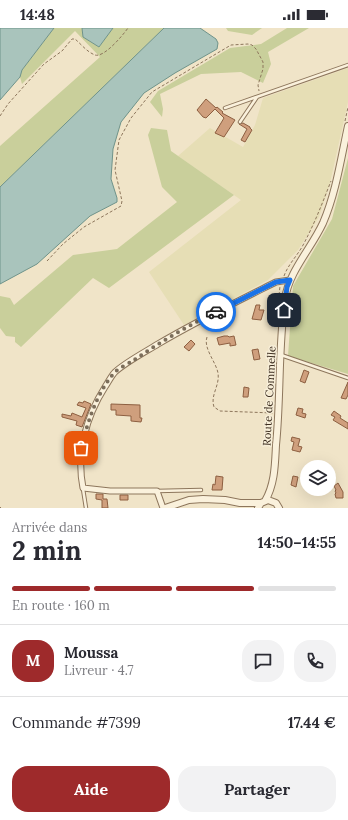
<!DOCTYPE html>
<html lang="fr">
<head>
<meta charset="utf-8">
<style>
  :root { --surface:#fff; --page:#f2f2f3; --text:#2b2b33; --muted:#7c7c81; --line:#e1e1e2; --accent:#9e2a2b }
  body { margin:0; font-family:Lora,serif; background:var(--page); color:var(--text); height:100vh; display:flex; flex-direction:column; font-size:15px; white-space:nowrap }
  * { box-sizing:border-box; margin:0 }
  p { font-size:13px; color:var(--muted) }
  .icon { flex:none; width:22px; height:22px; fill:none; stroke:currentColor; stroke-width:2; stroke-linecap:round; stroke-linejoin:round }
  .map { position:relative; height:480px; overflow:hidden }
  .panel { display:flex; flex-direction:column; background:var(--surface); flex:1 }
  .panel>* { flex:none }
  .tools { position:absolute; left:300px; top:432px; display:grid; gap:8px }
  .tools a { display:grid; place-items:center; width:36px; height:36px; border-radius:50%; background:var(--surface); box-shadow:0 4px 16px #0002; font-size:20px }
  .pin { position:absolute; display:grid; place-items:center; width:34px; height:34px; color:#fff; margin:-17px; border-radius:8px; box-shadow:0 2px 6px #0006 }
  .courier { position:absolute; display:grid; place-items:center; width:40px; height:40px; margin:-20px; border:3px solid #1a73e8; border-radius:50%; background:#fff; color:#222; box-shadow:0 1px 5px #0007 }
  .headline em { font-style:normal; font-weight:700 }
  .headline div { display:flex; flex-direction:column-reverse }
  .headline { display:flex; align-items:center; justify-content:space-between; height:68px; padding:0 12px }
  h1 { font-size:26px; font-weight:700; line-height:30px }
  .bar { display:grid; grid-template-columns:repeat(4,1fr); gap:6px 4px; align-content:center; height:48px; padding:0 12px }
  .bar i { height:5px; border-radius:3px; background:var(--line) }
  .bar .current { background:var(--accent) }
  .bar p { grid-column:span 4 }
  .line { display:flex; align-items:center; gap:10px; padding:0 12px; border-top:1px solid var(--line) }
  .line div { flex:1 }
  .round { display:grid; place-items:center; flex:none; width:42px; height:42px; border-radius:16px; background:var(--page) }
  .action { display:flex; gap:8px; margin-top:auto; padding:8px 12px }
  .action a { flex:1; height:46px; border-radius:16px; background:var(--accent); color:#fff; font-size:16px; font-weight:700; line-height:46px; text-align:center }
  .action a+a { background:var(--page); color:var(--text) }
  .status { display:flex; justify-content:space-between; align-items:center; height:28px; padding:0 20px; background:var(--surface); direction:ltr }
  .status svg { height:11px; fill:currentColor }
  .map>svg:first-child { display:block }
  .farmland { fill:#e6deb5 }
  .green { fill:#c9cf9b }
  .water { fill:#a9c4bc; stroke:#6f938a }
  .building { fill:#cf9f7d; stroke:#8d5f41 }
  .lines { fill:none; stroke-linecap:round; stroke-linejoin:round }
  .service-casing { stroke:#8d765c; stroke-width:4.5 }
  .minor-casing { stroke:#8d765c; stroke-width:7 }
  .tertiary-casing { stroke:#8d765c; stroke-width:8 }
  .path { stroke:#8d765c; stroke-width:1; stroke-dasharray:3 2; stroke-linecap:butt }
  .service { stroke:#faf1dc; stroke-width:2.5 }
  .minor { stroke:#faf1dc; stroke-width:5 }
  .tertiary { stroke:#faf1dc; stroke-width:6 }
  .done { stroke:#7c6e5b; stroke-width:4; stroke-dasharray:0 7.2 }
  .route { stroke:#1a73e8; stroke-width:5 }
  .labels { text-anchor:middle; stroke-width:3; stroke-linejoin:round; paint-order:stroke }
  .street-label { font-size:11px; fill:#3d2e20; stroke:#f7eed8 }
</style>
</head>
<body>
<div class="status"><b>14:48</b><svg viewBox="0 0 49 12"><path d="M0 12V9h3v3zM5 12V6h3v6zM10 12V3h3v9zM15 12V0h3v12zM26 1h20v11H26zM47 4h2v5h-2z"/></svg></div>
<div class="map">
<svg width="348" height="480" viewBox="0 0 348 480">
  <rect width="100%" height="100%" fill="#f0e4c8"/>
  <path class="farmland" d="M348 40V74L330 155 319 189 298 222 268 252 184 297 149 244 241 172 178 128 210 100 243 119 255 97 263 70Z"/>
  <path class="green" d="M54 0H82L83 9 99 19 113 0H164L0 159V118L100 29 75 3 22 56 20 49 22 42Z
    M226 0H262L252 7 228 3Z
    M287 0H309L268 24 271 36 263 55 241 44 201 46 160 66 163 81 162 89 150 74 158 63 230 20 261 16Z
    M151 100 167 102 171 123 234 167 109 260 93 250 21 319 15 314V309L6 308 0 300V268L10 270 14 277 73 227 117 221 177 174 162 159 148 107Z
    M348 130V346L288 328 293 258 332 191Z"/>
  <path class="water" d="M0 0H54L22 42 20 49 0 72Z
    M82 0H113L99 19 83 9Z
    M164 0H200L216 11 218 15 217 21 175 45 144 65 121 94 113 121 111 151 117 170V174L90 188 37 236 0 256V159Z"/>
  <path class="building" d="M206 71 216 80 217 79 223 84 222 85 235 92 224 109 215 105 224 90 215 81 206 90 203 89 197 82Z
    M243 95 250 99V100L252 102 245 114 241 112 247 101 239 96Z
    M256 277H260L259 282H264L261 292 252 291Z
    M224 308H228L229 309 234 308 236 317 230 318V315L219 317 217 310Z
    M191 312 195 316 189 323 184 319Z
    M258 321 260 331 254 332 252 322Z
    M304 342 309 344 305 355 300 353Z
    M348 354V367L346 371 341 370Z
    M244 359 249 360 248 369H243Z
    M84 373 91 376 82 399 76 397 77 393 62 389V386L71 388 72 385 82 389 86 380 77 377 79 374 83 375Z
    M111 376 140 377V390H142L141 394 131 393V388L116 387V382H111Z
    M298 380 303 381 302 385 306 386 305 390 296 387Z
    M334 383 341 388 340 390 348 395V401L333 392 335 389 331 387Z
    M292 409 300 411 298 418 302 419 300 424 292 422 294 414 291 413Z
    M216 448 223 449 222 462H212L213 456 215 457Z
    M293 448 298 449 296 459 291 457Z
    M338 455 343 464V470H336L335 466 336 465 335 463 336 462 334 458Z
    M96 466H103V471H107L108 480H102V472L96 471Z
    M120 467H128V472H120Z"/>
  <g class="lines">
    <g class="service-casing">
      <path id="service" d="M225 80 348 37
        M240 94 257 69
        M281 327 348 350
        M83 461 86 480
        M157 463 201 462"/>
    </g>
    <g class="minor-casing">
      <path id="minor" d="M163 480 157 463H110L83 460C76 425 86 389 105 359 108 355 111 348 115 344 126 334 145 324 158 316 197 293 236 274 276 254L290 252"/>
    </g>
    <g class="tertiary-casing">
      <path id="tertiary" d="M265 473C275 456 275 436 276 417 281 368 278 319 285 271 289 243 311 221 323 195 336 165 341 130 348 98
        M165 480 189 472 203 471 225 472 240 475H261
        M258 480 261 475 268 472 276 475 279 480"/>
    </g>
    <path class="path" d="M0 88 8 76 44 36 62 23 72 11H75C81 16 87 24 95 27 104 30 123 7 128 0
      M345 93 348 79
      M47 233 63 216 84 199 121 178 122 173 115 142 119 112 131 90 152 64 231 17 248 16 252 17 256 21 263 34V41L258 57 259 63
      M284 248C288 237 296 229 302 219 314 197 322 176 331 153
      M277 287 280 258
      M207 309C203 320 216 334 218 345 220 358 210 367 214 379L220 383 273 385
      M0 479 1 480"/>
    <use href="#service" class="service"/>
    <use href="#minor" class="minor"/>
    <use href="#tertiary" class="tertiary"/>
  </g>
  <g class="lines">
    <path class="done" d="M81 420C88 394 96 366 114 345 119 340 128 336 134 332 160 314 188 298 216 284"/>
    <path class="route" d="M216 284 276 254 290 252 287 259 284 282"/>
  </g>
  <g class="labels">
    <g class="street-label">
      <text transform="translate(269 368) rotate(-87)" y="4">Route de Commelle</text>
    </g>
  </g>
</svg>
<div class="tools">
<a><svg class="icon" aria-label="layers" viewBox="0 0 24 24"><path d="M12 4l9 5-9 5-9-5zM3 14l9 5 9-5"/></svg></a>
</div>
<div class="pin" style="left:81px;top:420px;background:#ea580c"><svg class="icon" aria-label="bag" viewBox="0 0 24 24"><path d="M5 8h14l-1 12H6zM9 8a3 3 0 0 1 6 0"/></svg></div>
<div class="pin" style="left:284px;top:282px;background:#1f2937"><svg class="icon" aria-label="home" viewBox="0 0 24 24"><path d="M3 11l9-7 9 7M6 9v11h12V9"/></svg></div>
<div class="courier" style="left:216px;top:284px"><svg class="icon" aria-label="car" viewBox="0 0 24 24"><path d="M5 17H2v-5l4-1 3-4h7l3 4 3 1v5h-3M9 17h6M6 11h13"/><circle cx="7" cy="17" r="2"/><circle cx="17" cy="17" r="2"/></svg></div>
</div>
<section class="panel">
<div class="headline"><div><h1>2 min</h1><p>Arrivée dans</p></div><em>14:50–14:55</em></div>
<div class="bar"><i class="current"></i><i class="current"></i><i class="current"></i><i></i><p>En route · 160 m</p></div>
<div class="line" style="height:72px"><b class="round" style="background:var(--accent);color:#fff">M</b><div><b>Moussa</b><p>Livreur · 4.7</p></div><a class="round"><svg class="icon" aria-label="chat" viewBox="0 0 24 24"><path d="M4 5h16v11H9l-5 4z"/></svg></a><a class="round"><svg class="icon" aria-label="phone" viewBox="0 0 24 24"><path d="M5 4h4l2 5-3 2q2 4 5 5l2-3 5 2v4C11 20 4 13 5 4z"/></svg></a></div>
<div class="line" style="height:52px"><div>Commande #7399</div><b>17.44 €</b></div>
<div class="action"><a>Aide</a><a>Partager</a></div>
</section>
</body>
</html>
